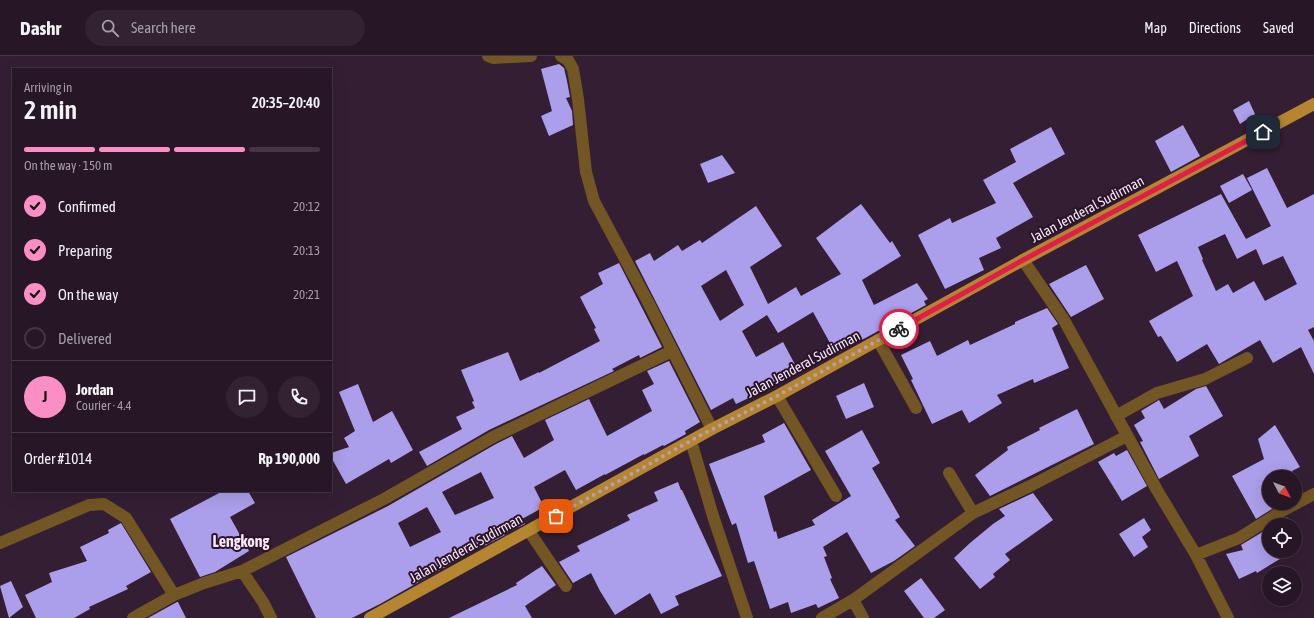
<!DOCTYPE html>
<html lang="en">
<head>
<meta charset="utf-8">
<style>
  :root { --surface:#271626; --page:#332332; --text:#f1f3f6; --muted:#a49fa7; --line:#433543; --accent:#fb8fc5 }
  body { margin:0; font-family:"Asap Condensed",sans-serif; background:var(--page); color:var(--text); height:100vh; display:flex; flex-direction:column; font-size:15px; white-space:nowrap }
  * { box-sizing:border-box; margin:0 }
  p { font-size:13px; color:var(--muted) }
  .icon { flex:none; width:22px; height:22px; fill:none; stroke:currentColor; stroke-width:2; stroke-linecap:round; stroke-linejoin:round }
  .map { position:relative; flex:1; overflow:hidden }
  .side { position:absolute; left:12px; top:12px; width:320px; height:424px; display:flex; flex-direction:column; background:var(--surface); border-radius:0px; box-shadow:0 4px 16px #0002,0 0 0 1px var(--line) }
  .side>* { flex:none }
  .needle { width:26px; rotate:131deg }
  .controls { position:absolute; left:1262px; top:414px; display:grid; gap:8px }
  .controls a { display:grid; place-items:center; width:40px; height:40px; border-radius:50%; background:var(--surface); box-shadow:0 4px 16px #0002,0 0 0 1px var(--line); font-size:20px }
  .pin { position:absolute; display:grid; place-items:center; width:34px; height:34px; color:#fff; margin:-17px; border-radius:8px; box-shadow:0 2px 6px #0006 }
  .courier { position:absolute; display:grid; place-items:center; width:40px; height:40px; margin:-20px; border:3px solid #e11d48; border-radius:50%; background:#fff; color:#222; box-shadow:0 1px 5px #0007 }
  .overview em { font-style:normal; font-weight:600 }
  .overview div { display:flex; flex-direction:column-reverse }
  .overview { display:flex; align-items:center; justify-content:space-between; height:68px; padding:0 12px }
  h1 { font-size:26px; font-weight:600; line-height:30px }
  .bar { display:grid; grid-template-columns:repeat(4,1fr); gap:6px 4px; align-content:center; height:48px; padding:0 12px }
  .bar i { height:5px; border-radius:3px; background:var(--line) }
  .bar .active { background:var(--accent) }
  .bar p { grid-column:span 4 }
  .line { display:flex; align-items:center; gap:10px; padding:0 12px; border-top:1px solid var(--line) }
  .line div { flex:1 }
  .round { display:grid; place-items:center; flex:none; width:42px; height:42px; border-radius:21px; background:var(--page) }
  ol { padding:0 12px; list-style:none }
  li { display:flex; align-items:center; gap:12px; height:44px }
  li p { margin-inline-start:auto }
  li .icon { padding:4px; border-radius:50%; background:var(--accent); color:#111; stroke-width:4 }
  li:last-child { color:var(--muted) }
  li i { width:22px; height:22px; border:2px solid var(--line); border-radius:50% }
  header { display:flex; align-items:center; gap:24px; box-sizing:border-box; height:56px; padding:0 20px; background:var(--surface); border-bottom:1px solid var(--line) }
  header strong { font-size:19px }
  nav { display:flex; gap:22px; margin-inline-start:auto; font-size:14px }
  .search { width:280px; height:36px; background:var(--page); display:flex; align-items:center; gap:10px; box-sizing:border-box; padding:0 14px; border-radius:22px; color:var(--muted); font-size:15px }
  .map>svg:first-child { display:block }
  .building { fill:#ab9eea; fill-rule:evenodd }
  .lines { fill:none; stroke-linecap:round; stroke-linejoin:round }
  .minor { stroke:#725624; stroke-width:12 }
  .major { stroke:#b58530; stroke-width:12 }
  .done { stroke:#b3a1b1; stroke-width:4; stroke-dasharray:0 7.2 }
  .route { stroke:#e11d48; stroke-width:5 }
  .labels { text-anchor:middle; stroke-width:4; stroke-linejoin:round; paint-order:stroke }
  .street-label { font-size:14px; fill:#f7e7f5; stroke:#291429 }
  .quarter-label { font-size:16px; font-weight:bold; fill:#f7e7f5; stroke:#291429 }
</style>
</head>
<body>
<header>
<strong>Dashr</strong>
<div class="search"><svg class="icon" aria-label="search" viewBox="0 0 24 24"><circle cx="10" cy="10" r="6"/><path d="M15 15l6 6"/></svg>Search here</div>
<nav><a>Map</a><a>Directions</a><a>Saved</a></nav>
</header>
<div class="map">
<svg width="1314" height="562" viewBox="0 0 1314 562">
  <rect width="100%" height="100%" fill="#341e33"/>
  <path class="building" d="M559 8 564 12 567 25 570 41 566 42 572 55 573 69 549 80 541 60 552 55 541 13Z
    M1249 45 1255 58 1240 68 1233 54Z
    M1183 69 1200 100 1171 116 1155 85Z
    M1051 71 1065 98 1013 127 1033 161 996 182 1001 192 979 202 984 214 945 233 918 179 950 162 952 167 996 147 983 124 1016 106 1010 93Z
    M722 99 735 117 708 127 700 108Z
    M1267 112 1287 152 1314 138V271L1308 274 1314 285V318L1301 291 1273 307 1260 284 1219 308 1207 288 1177 306 1161 280 1158 281 1149 265 1193 240 1177 205 1156 216 1138 179 1221 138 1246 183 1271 170 1247 122ZM1225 178 1237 203 1256 193 1263 209 1283 200 1297 228 1265 245 1254 225 1233 237 1228 228 1216 235 1202 204 1203 203 1198 191Z
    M1243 118 1252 134 1229 147 1220 130Z
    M861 148 890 187 892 185 901 200 862 224 874 249 917 227 928 243 924 245 926 249 836 298 813 256 778 277 767 259 742 275 756 301 783 286 799 316 774 330 736 348 733 342 711 354 635 205 650 197 654 205 678 189 682 195 700 184 702 187 756 150 782 190 750 211 768 248 796 231 801 240 841 218 816 182ZM726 214 744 249 720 265 701 230Z
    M619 207 662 291 640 302 639 299 612 313 614 315 489 374 427 410 419 396 462 373 456 361 475 352 472 346 474 345 461 314 508 296 520 325 539 316V317L600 285 594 273 596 272 580 241 603 228 598 217Z
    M1086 209 1104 243 1071 261 1049 228Z
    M1047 252 1058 268 1052 272 1069 312 1034 327 1033 323 997 339 1002 347 969 367 962 354 932 368 911 324 913 323 901 299 930 285 937 300 968 284 970 289 1015 268V266Z
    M669 305 700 366 685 375 686 378 664 390 663 389 644 399V398L605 419V418L576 434 565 414 534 431 544 451 522 463 525 468 504 478 505 479 484 490V489L380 548 352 562H316L286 501 388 450 496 388 512 380 524 402 554 384 545 364 589 343 607 380 652 355 642 334 654 328 647 315ZM481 416 494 442 455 459 442 436ZM427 451 441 476 410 491 398 467Z
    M864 327 874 351 846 363 836 340Z
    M358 328 373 366 392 355 413 394 391 407 389 403 346 428 331 401V397L349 391 344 382 355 375 339 336Z
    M1206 330 1223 360 1189 380 1199 400 1159 423 1140 386 1143 385 1134 369 1145 362 1141 355 1159 344 1164 353 1196 333Z
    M1077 353 1094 388 990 440 975 419 1008 394 1007 391 1040 374 1039 372Z
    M784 367 811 414 764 440 774 476 776 475 778 483 815 469 812 464 851 440 825 395 862 374 880 407 872 412 900 461 895 464 915 490 894 505 871 517 847 476 823 491 827 500 824 501 832 522 830 523 839 542 818 552 816 548 791 557 788 546 770 553 754 505 748 507 736 467 732 469 709 408 765 386 762 379Z
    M1275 369 1300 411 1292 415 1301 431 1295 434V421H1269V447L1280 448 1256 463 1232 420 1264 403 1258 383Z
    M1127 394 1147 430 1122 445 1098 406 1114 397 1116 400Z
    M678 426 681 434H682L722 520 675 540 679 549 661 558 650 537 615 559 600 535 591 517 573 527 559 506 580 495 577 490 630 464 627 459 658 445 654 436Z
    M223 435H248L255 447 230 461 249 495 215 516 200 521 170 463Z
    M1033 437 1053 464 1005 498 1010 504 993 518 995 521 980 533 954 502 970 487 993 468 1005 460 999 453Z
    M1287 461 1291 469H1274L1286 462Z
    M1144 462 1151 474 1142 481 1148 491 1134 501 1119 478Z
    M121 467 151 516 126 530 128 533 89 551 90 553 74 562H36L25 539 52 526 49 517 87 505 80 491 109 477 108 474Z
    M1269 472V495H1291L1288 498 1257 517 1256 515 1239 523 1226 498 1243 494 1241 489Z
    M542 510 556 529 525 550 532 562H449L517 529 516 527Z
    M921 522 945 554 934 562H924L904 535Z
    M11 525 23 551 9 562 0 530Z
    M178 546 186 562H148L177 546Z"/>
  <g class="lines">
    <path class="minor" d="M488 0 493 2 531 0
      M561 0 568 4 573 13 578 43 586 116 594 145 648 246 712 373
      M1023 204 1064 264 1157 434 1196 499 1228 562
      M878 284 916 352
      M777 340 836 440
      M1116 360 1157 337 1205 323 1247 302
      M691 385 713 460 747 562
      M949 417 973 457
      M529 475 566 530
      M0 487 89 449 104 448 126 462 174 539
      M1196 499 1239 482 1282 455 1314 438
      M242 515 263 546 271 562
      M853 544 863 562
      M133 562 174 539 204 527 242 515 384 443 493 381 672 295
      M822 562 853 544 973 457 1030 430 1127 380"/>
    <path class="major" d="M370 562 712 373 777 340 1023 204 1314 48"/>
  </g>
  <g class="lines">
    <path class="done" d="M556 460 703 378 777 340 899 273"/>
    <path class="route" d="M899 273 1023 204 1263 76"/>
  </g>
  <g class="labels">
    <g class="street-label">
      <text transform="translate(1087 153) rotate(-28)" y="5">Jalan Jenderal Sudirman</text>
      <text transform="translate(803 308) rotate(-28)" y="5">Jalan Jenderal Sudirman</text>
      <text transform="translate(466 492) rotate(-29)" y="5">Jalan Jenderal Sudirman</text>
    </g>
    <g class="quarter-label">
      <text x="241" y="491">Lengkong</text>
    </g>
  </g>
</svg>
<div class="controls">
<a><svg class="needle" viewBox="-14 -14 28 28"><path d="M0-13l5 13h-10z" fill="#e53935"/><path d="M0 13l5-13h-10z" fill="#a49fa7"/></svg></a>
<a><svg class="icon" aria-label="locate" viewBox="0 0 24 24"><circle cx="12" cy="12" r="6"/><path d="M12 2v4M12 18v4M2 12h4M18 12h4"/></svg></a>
<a><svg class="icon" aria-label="layers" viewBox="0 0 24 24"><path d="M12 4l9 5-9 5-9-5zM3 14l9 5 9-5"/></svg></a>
</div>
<div class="pin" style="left:556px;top:460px;background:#ea580c"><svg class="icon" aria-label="bag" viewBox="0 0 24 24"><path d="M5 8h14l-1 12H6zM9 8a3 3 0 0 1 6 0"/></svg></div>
<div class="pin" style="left:1263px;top:76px;background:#1f2937"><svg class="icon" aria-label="home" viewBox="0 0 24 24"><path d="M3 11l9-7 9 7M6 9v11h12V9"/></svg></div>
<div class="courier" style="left:899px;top:273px"><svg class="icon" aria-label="bike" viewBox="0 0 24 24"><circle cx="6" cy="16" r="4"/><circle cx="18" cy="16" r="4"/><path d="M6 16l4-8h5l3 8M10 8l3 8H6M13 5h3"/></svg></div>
<section class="side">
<div class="overview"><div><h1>2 min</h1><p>Arriving in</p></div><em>20:35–20:40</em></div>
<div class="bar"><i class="active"></i><i class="active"></i><i class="active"></i><i></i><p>On the way · 150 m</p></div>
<ol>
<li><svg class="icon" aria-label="check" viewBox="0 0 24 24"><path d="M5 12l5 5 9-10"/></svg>Confirmed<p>20:12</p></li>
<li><svg class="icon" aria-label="check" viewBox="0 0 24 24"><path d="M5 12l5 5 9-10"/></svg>Preparing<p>20:13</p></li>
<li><svg class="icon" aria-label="check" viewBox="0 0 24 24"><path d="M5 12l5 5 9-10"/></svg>On the way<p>20:21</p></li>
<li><i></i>Delivered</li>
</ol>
<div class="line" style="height:72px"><b class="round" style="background:var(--accent);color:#111">J</b><div><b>Jordan</b><p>Courier · 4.4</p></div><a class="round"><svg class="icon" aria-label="chat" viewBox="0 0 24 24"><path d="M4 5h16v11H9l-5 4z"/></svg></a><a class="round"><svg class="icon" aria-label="phone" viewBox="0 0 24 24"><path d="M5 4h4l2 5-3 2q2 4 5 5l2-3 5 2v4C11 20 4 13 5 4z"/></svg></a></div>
<div class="line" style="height:52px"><div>Order #1014</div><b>Rp 190,000</b></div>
</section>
</div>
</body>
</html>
